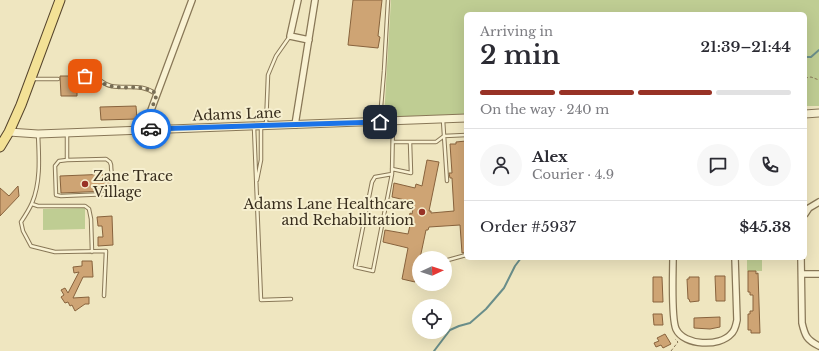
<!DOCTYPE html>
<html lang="en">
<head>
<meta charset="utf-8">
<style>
  :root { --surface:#fff; --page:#f7f7f7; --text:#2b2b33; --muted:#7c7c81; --line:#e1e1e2; --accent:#983226 }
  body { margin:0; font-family:"Libre Baskerville",serif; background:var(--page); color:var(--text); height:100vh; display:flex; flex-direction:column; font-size:15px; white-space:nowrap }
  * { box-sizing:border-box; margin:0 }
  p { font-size:13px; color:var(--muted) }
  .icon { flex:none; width:22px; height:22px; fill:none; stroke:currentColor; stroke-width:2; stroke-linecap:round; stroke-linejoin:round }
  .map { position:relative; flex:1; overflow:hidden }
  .details { position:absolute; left:464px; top:12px; width:343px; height:248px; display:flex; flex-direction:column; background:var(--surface); border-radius:6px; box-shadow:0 4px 16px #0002 }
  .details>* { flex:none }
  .needle { width:26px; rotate:87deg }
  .fabs { position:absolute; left:412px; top:251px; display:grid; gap:8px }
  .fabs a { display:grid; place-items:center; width:40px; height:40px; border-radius:50%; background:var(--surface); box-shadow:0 4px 16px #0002; font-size:20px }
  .pin { position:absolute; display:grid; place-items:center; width:34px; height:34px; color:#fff; margin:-17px; border-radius:8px; box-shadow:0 2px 6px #0006 }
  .courier { position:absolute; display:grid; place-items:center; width:40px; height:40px; margin:-20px; border:3px solid #1a73e8; border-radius:50%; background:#fff; color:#222; box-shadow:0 1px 5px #0007 }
  .headline em { font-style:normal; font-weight:600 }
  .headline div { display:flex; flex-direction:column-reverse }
  .headline { display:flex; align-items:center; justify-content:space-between; height:68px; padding:0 16px }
  h1 { font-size:26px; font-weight:600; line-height:30px }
  .bar { display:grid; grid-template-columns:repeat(4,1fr); gap:6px 4px; align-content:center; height:48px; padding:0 16px }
  .bar i { height:5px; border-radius:3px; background:var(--line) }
  .bar .current { background:var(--accent) }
  .bar p { grid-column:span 4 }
  .line { display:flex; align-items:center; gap:10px; padding:0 16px; border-top:1px solid var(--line) }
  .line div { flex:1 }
  .round { display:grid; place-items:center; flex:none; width:42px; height:42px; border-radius:21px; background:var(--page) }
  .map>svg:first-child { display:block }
  .green { fill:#bfcd93 }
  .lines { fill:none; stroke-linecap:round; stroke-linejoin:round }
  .stream { stroke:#6a8e8a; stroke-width:2 }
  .building { fill:#cea474; stroke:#88633d }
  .service-casing { stroke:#887757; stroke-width:4.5 }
  .minor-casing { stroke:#887757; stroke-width:8 }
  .tertiary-casing { stroke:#887757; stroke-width:9 }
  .primary-casing { stroke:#55442c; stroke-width:11 }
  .path { stroke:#887757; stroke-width:1; stroke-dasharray:3 2; stroke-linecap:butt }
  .service { stroke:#f9f2d3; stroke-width:2.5 }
  .minor { stroke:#f9f2d3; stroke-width:5.5 }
  .tertiary { stroke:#f9f2d3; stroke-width:7 }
  .primary { stroke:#f3e196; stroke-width:9 }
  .done { stroke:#776d55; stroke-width:4; stroke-dasharray:0 7.2 }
  .route { stroke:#1a73e8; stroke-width:5 }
  .poi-dot { fill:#983226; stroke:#f6efcf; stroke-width:1.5 }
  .labels { text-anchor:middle; stroke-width:4; stroke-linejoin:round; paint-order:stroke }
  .street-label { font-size:14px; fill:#372c1c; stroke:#f6efcf }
  .poi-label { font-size:14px; fill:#372c1c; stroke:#f6efcf; text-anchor:start }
</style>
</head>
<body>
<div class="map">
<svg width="819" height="351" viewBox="0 0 819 351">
  <rect width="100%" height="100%" fill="#efe6c0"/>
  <path class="green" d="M391 0H819V106H805V14H466V114L384 117Z
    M85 208V229L43 230V209Z
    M747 259H762V271H747Z"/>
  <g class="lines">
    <path class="stream" d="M805 57H811L819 50
      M434 351 450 330 459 326 470 323 486 309 504 288 515 266 521 258"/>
  </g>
  <path class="building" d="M353 0H382L378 36 380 37 378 48 348 45Z
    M60 76H77V96H61Z
    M136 106 137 119 101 120 100 107Z
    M466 141V252L462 253 460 225 429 227 428 230H426L415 282 402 279 408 248 383 242 385 230 408 234 411 221H409L410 213 412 214 414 202 392 197 394 183 415 188 416 184 422 186 427 160 439 162 429 211H431V213L454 211 452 178H450L449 173H452L450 144H456V142Z
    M109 174 110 184 107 191 61 193 60 176Z
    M18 186 19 196 0 216V188L9 196Z
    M112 216 113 245 98 246V237H103L102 226H98L97 217Z
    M82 261H92L93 277H83L73 298 89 297V304H85L75 311 72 305 70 306 68 302 65 303 61 297 64 295 61 290 65 288 68 293 79 272 74 273 73 267 82 266Z
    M748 271H756V274L758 273 760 333H751V330H748V314H750V311H753V295H750V292H748Z
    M715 276H725V301H716Z
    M653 277H662L663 302H653Z
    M689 277H699V301L690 302 689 299H688L687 279H689Z
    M653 314H662L663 325H654Z
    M720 317V327L710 329 694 328V318Z
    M665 334 671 344 663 348 661 345 656 347 654 343 659 341 657 338Z"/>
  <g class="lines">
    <g class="service-casing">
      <path id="service" d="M82 77C87 77 93 76 98 79 102 81 105 85 111 86 128 89 141 83 156 94
        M34 79H58
        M380 119 384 71 388 0
        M443 120 447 181
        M266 125 268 75 276 56 290 36
        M254 127 261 300 291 299
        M67 133V160L59 161 55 166 56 195 61 196 109 194C115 187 111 174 111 165L110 162 106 159 67 160
        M38 134C39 156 41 182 32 203 29 210 25 216 21 222L23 231 31 246 55 252 106 251 104 296
        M393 142H436L444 136 466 135
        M392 169 411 173 410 142
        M392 174 373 271 355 267 372 182 375 177 392 174 393 122
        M257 180 261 160V127
        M32 204 38 206H85L89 209 91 219 92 252
        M448 260 466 255"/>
    </g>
    <g class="minor-casing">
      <path id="minor" d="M298 0 290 36 309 40
        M295 125 315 0
        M144 129 192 0
        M805 214 809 208 819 202
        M673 258C673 272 671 318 676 329 684 346 720 347 731 334 735 331 736 325 737 320L735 258
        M801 258 802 323C805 336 807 340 819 346
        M802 274H819"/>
    </g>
    <g class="tertiary-casing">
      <path id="tertiary" d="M805 114 819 113
        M9 132 38 134 466 118"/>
    </g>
    <g class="primary-casing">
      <path id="primary" d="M0 147 9 132 21 105 60 0"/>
    </g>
    <path class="path" d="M805 78 811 77 819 80
      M671 351 678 342 675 339"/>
    <use href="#service" class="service"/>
    <use href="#minor" class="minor"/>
    <use href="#tertiary" class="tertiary"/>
    <use href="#primary" class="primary"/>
  </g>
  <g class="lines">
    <path class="done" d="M85 76C99 77 100 84 111 86 128 90 141 83 157 94L144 130 151 129"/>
    <path class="route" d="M151 129 380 122"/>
  </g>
  <g class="poi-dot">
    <circle cx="85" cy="184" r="4"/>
    <circle cx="422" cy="212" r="4"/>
  </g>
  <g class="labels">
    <g class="street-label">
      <text transform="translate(237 114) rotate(-2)" y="5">Adams Lane</text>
    </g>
    <g class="poi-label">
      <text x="93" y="181">Zane Trace<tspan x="93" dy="16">Village</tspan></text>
      <text x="414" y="209" text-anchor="end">Adams Lane Healthcare<tspan x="414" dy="16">and Rehabilitation</tspan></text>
    </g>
  </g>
</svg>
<div class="fabs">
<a><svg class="needle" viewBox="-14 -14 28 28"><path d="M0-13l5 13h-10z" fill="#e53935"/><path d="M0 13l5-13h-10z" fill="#7c7c81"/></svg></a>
<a><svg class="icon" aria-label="locate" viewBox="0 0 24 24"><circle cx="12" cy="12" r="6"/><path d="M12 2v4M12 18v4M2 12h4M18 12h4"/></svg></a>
</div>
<div class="pin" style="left:85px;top:76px;background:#ea580c"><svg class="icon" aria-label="bag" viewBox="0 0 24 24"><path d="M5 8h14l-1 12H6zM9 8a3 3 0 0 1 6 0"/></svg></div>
<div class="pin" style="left:380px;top:122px;background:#1f2937"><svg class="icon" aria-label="home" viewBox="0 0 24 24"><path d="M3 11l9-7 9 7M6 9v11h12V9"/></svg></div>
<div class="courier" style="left:151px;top:129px"><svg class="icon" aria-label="car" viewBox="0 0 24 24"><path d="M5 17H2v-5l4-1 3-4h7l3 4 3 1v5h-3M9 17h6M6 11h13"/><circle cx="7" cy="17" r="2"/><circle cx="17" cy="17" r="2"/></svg></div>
<section class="details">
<div class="headline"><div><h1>2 min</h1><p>Arriving in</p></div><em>21:39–21:44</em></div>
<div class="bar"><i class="current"></i><i class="current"></i><i class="current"></i><i></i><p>On the way · 240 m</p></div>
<div class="line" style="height:72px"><a class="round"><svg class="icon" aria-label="person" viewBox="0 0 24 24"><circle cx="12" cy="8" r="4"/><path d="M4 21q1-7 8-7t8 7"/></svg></a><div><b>Alex</b><p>Courier · 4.9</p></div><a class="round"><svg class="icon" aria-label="chat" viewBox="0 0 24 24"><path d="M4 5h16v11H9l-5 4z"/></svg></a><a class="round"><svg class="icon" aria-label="phone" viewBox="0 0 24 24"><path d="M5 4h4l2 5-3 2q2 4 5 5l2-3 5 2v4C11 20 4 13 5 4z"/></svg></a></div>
<div class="line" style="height:52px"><div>Order #5937</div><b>$45.38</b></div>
</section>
</div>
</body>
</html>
